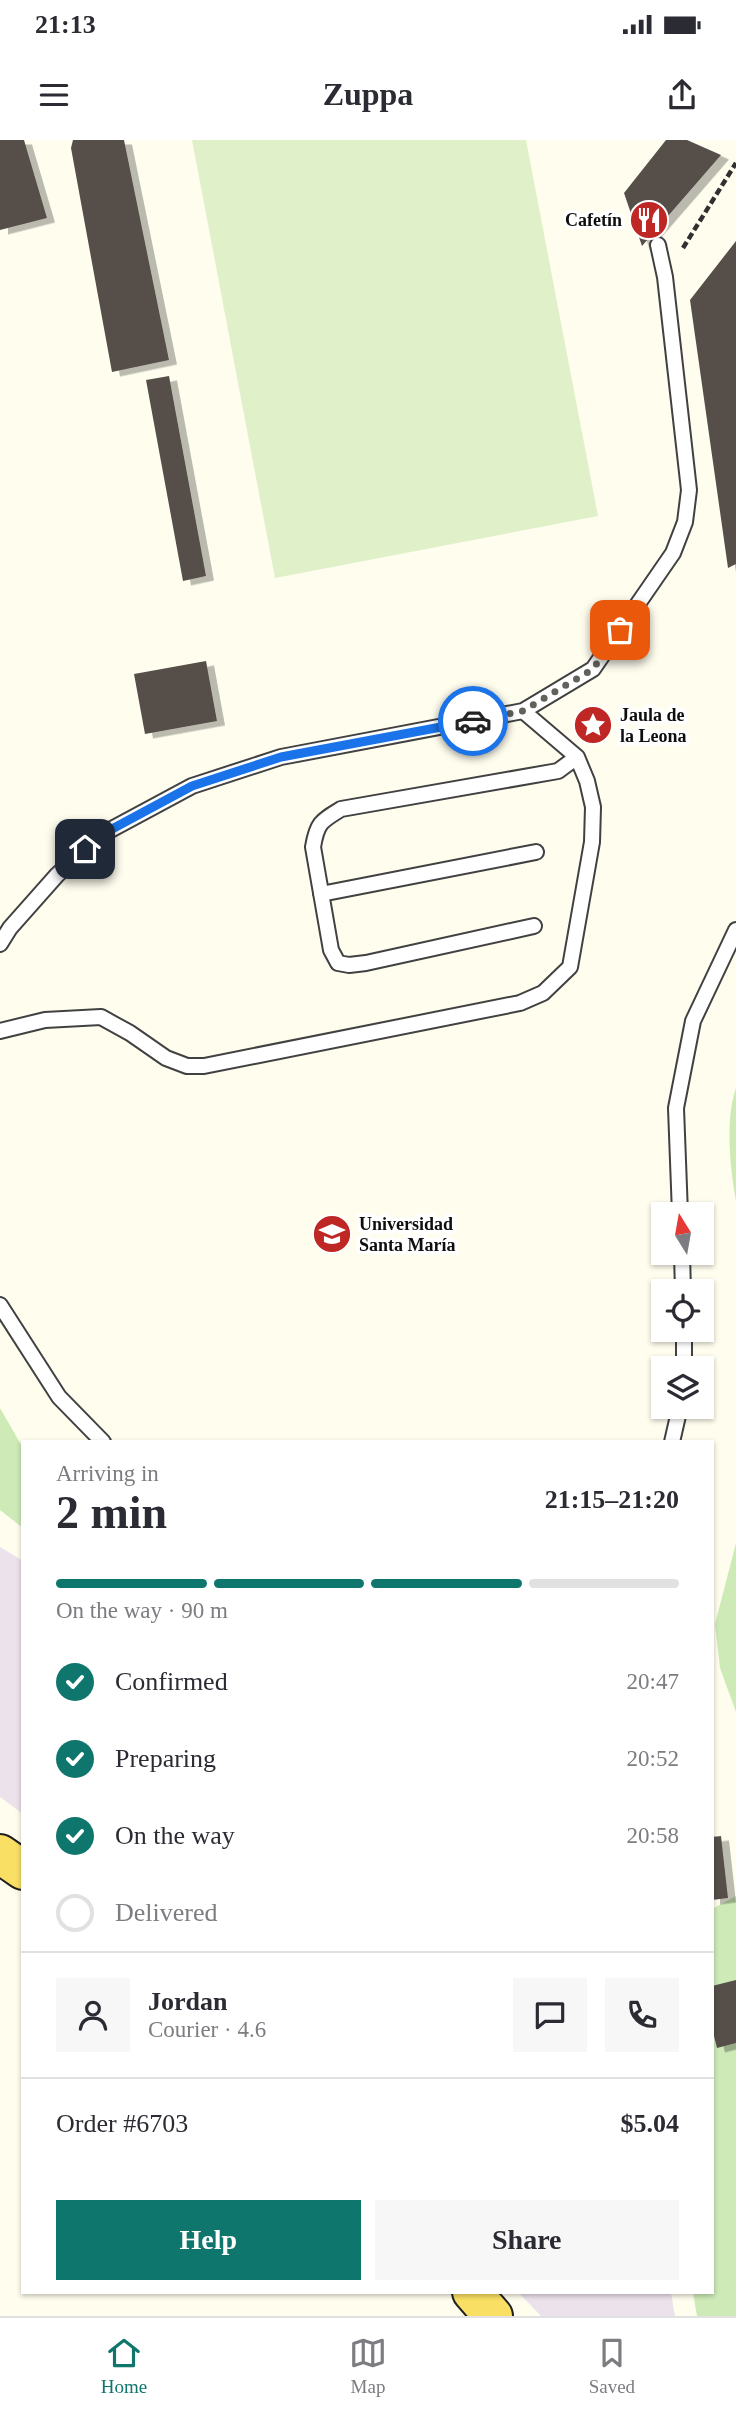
<!DOCTYPE html>
<html lang="en">
<head>
<meta charset="utf-8">
<style>
  :root { --surface:#fff; --page:#f7f7f7; --text:#2b2b33; --muted:#7c7c81; --line:#e1e1e2; --accent:#0f766e }
  body { margin:0; font-family:"Times New Roman",serif; background:var(--page); color:var(--text); height:100vh; display:flex; flex-direction:column; font-size:26px; white-space:nowrap }
  * { box-sizing:border-box; margin:0 }
  p { font-size:23px; color:var(--muted) }
  .icon { flex:none; width:38px; height:38px; fill:none; stroke:currentColor; stroke-width:2; stroke-linecap:round; stroke-linejoin:round }
  .map { position:relative; flex:1; overflow:hidden }
  .sheet { position:absolute; left:21px; top:1300px; width:693px; height:854px; display:flex; flex-direction:column; background:var(--surface); border-radius:0px; box-shadow:0 2px 5px #0004 }
  .sheet>* { flex:none }
  .needle { width:46px; rotate:349deg }
  .buttons { position:absolute; left:651px; top:1062px; display:grid; gap:14px }
  .buttons a { display:grid; place-items:center; width:63px; height:63px; border-radius:0px; background:var(--surface); box-shadow:0 2px 5px #0004; font-size:35px }
  .pin { position:absolute; display:grid; place-items:center; width:60px; height:60px; color:#fff; margin:-30px; border-radius:14px; box-shadow:0 4px 10px #0006 }
  .courier { position:absolute; display:grid; place-items:center; width:70px; height:70px; margin:-35px; border:5px solid #1a73e8; border-radius:50%; background:#fff; color:#222; box-shadow:0 2px 9px #0007 }
  .overview em { font-style:normal; font-weight:700 }
  .overview div { display:flex; flex-direction:column-reverse }
  .overview { display:flex; align-items:center; justify-content:space-between; height:119px; padding:0 35px }
  h1 { font-size:46px; font-weight:700; line-height:52px }
  .bar { display:grid; grid-template-columns:repeat(4,1fr); gap:10px 7px; align-content:center; height:84px; padding:0 35px }
  .bar i { height:9px; border-radius:5px; background:var(--line) }
  .bar .current { background:var(--accent) }
  .bar p { grid-column:span 4 }
  .line { display:flex; align-items:center; gap:18px; padding:0 35px; border-top:2px solid var(--line) }
  .line div { flex:1 }
  .round { display:grid; place-items:center; flex:none; width:74px; height:74px; border-radius:0px; background:var(--page) }
  ol { padding:0 35px; list-style:none }
  li { display:flex; align-items:center; gap:21px; height:77px }
  li p { margin-inline-start:auto }
  li .icon { padding:7px; border-radius:50%; background:var(--accent); color:#fff; stroke-width:4 }
  li:last-child { color:var(--muted) }
  li i { width:38px; height:38px; border:4px solid var(--line); border-radius:50% }
  .cta { display:flex; gap:14px; margin-top:auto; padding:14px 35px }
  .cta a { flex:1; height:80px; border-radius:0px; background:var(--accent); color:#fff; font-size:28px; font-weight:700; line-height:80px; text-align:center }
  .cta a+a { background:var(--page); color:var(--text) }
  .status { display:flex; justify-content:space-between; align-items:center; height:49px; padding:0 35px; background:var(--surface); direction:ltr }
  .status svg { height:19px; fill:currentColor }
  header { display:flex; justify-content:space-between; align-items:center; height:91px; padding:0 35px; background:var(--surface); font-size:32px; font-weight:700 }
  .dock { display:flex; justify-content:space-around; align-items:center; height:98px; border-top:2px solid var(--line); background:var(--surface); font-size:19px; color:var(--muted) }
  .dock a { display:grid; justify-items:center; gap:4px }
  .dock .current { color:var(--accent) }
  .map>svg:first-child { display:block }
  .industrial { fill:#ece2ec }
  .green { fill:#ceeab7 }
  .pitch { fill:#e0f1c9 }
  .building { fill:#564f4a; filter:url(#shadow) }
  .lines { fill:none; stroke-linecap:round; stroke-linejoin:round }
  .service-casing { stroke:#414141; stroke-width:18 }
  .primary-casing { stroke:#1f1f1f; stroke-width:42 }
  .path { stroke:#303030; stroke-width:4.5; stroke-dasharray:7 3.5; stroke-linecap:butt }
  .service { stroke:#fff; stroke-width:14 }
  .primary { stroke:#f9df64; stroke-width:38 }
  .done { stroke:#62625c; stroke-width:7; stroke-dasharray:0 12.6 }
  .route { stroke:#1a73e8; stroke-width:9 }
  .labels { text-anchor:middle; stroke-width:7; stroke-linejoin:round; paint-order:stroke }
  .poi-label { font-size:18px; font-weight:bold; fill:#0e0e0e; stroke:#fff; text-anchor:start }
</style>
</head>
<body>
<div class="status"><b>21:13</b><svg viewBox="0 0 49 12"><path d="M0 12V9h3v3zM5 12V6h3v6zM10 12V3h3v9zM15 12V0h3v12zM26 1h20v11H26zM47 4h2v5h-2z"/></svg></div>
<header><svg class="icon" aria-label="menu" viewBox="0 0 24 24"><path d="M4 6h16M4 12h16M4 18h16"/></svg>Zuppa<svg class="icon" aria-label="share" viewBox="0 0 24 24"><path d="M12 15V3M7 8l5-5 5 5M5 13v7h14v-7"/></svg></header>
<div class="map">
<svg width="736" height="2176" viewBox="0 0 736 2176">
  <defs>
    <filter id="shadow"><feDropShadow dx="8" dy="4.5" stdDeviation="0" flood-color="#0004"/></filter>
  </defs>
  <rect width="100%" height="100%" fill="#fffdee"/>
  <path class="industrial" d="M0 1407 23 1421V1674L0 1657Z
    M519 2153H671L675 2176H541Z"/>
  <path class="green" d="M736 948V1061C730 1029 725 979 736 948Z
    M0 1268 23 1308V1388L0 1370Z
    M736 1403V1572L720 1528 715 1484Z
    M736 1756V2176H697L693 2153 712 2152V1769Z"/>
  <path class="pitch" d="M192 0H526L598 376 275 438Z"/>
  <path class="building" d="M0 0H24L47 78 0 90Z
    M73 0H124L169 220 112 232 71 8Z
    M666 0H687L721 15 642 106 624 53Z
    M736 101V424L728 428 690 160Z
    M169 236 206 436 183 441 146 240Z
    M206 521 217 581 145 594 134 534Z
    M721 1696 728 1758 712 1760V1697Z
    M736 1840V1903L717 1908 712 1888V1846Z"/>
  <g class="lines">
    <g class="service-casing">
      <path id="service" d="M321 754 536 712
        M534 786 366 823 349 825 338 823 331 810 313 707C317 683 321 681 341 669L558 631 577 617
        M0 804 10 788 57 735 99 696 192 646 281 617 523 571 593 529 673 413 685 382 689 350 665 137 658 105
        M0 891 45 880 101 877 130 893 166 918 187 926H204L520 863 543 853 570 827 592 702 593 667 587 641 577 617 523 571
        M680 1074 676 968 693 881 736 790
        M682 1113 683 1152
        M0 1165 59 1257 103 1302
        M684 1190V1228
        M672 1302 680 1267"/>
    </g>
    <g class="primary-casing">
      <path id="primary" d="M0 1714 23 1730
        M472 2152 493 2176"/>
    </g>
    <path class="path" d="M683 108 736 23"/>
    <use href="#service" class="service"/>
    <use href="#primary" class="primary"/>
  </g>
  <g class="lines">
    <path class="done" d="M473 581 523 571 593 529 620 490"/>
    <path class="route" d="M85 709 99 696 192 646 281 617 473 581"/>
  </g>
  <defs>
    <g id="restaurant-disc" transform="scale(2.0125)"><circle r="9.5" fill="#bf2724" stroke="#fff"/><path d="M-5-6h1v4h1v-4h1v4h1v-4h1v5L-1.5 .5V6h-2V.5L-5-1ZM5-6V6H3V1.5H1.5Q1.5-4 5-6Z" fill="#fff"/></g>
    <g id="sight-disc" transform="scale(2.0125)"><circle r="9.5" fill="#bf2724" stroke="#fff"/><path d="M0-6L1.8-2.2L6-1.7L2.9 1.2L3.7 5.4L0 3.3L-3.7 5.4L-2.9 1.2L-6-1.7L-1.8-2.2Z" fill="#fff"/></g>
    <g id="university-disc" transform="scale(2.0125)"><circle r="9.5" fill="#bf2724" stroke="#fff"/><path d="M0-5L7-2L0 1L-7-2ZM-4 1L0 2.5L4 1V4Q0 6-4 4Z" fill="#fff"/></g>
  </defs>
  <g fill-rule="evenodd">
    <use href="#restaurant-disc" x="649" y="80"/>
    <use href="#sight-disc" x="593" y="585"/>
    <use href="#university-disc" x="332" y="1094"/>
  </g>
  <g class="labels">
    <g class="poi-label">
      <text x="622" y="86" text-anchor="end">Cafetín</text>
      <text x="620" y="581">Jaula de<tspan x="620" dy="21">la Leona</tspan></text>
      <text x="359" y="1090">Universidad<tspan x="359" dy="21">Santa María</tspan></text>
    </g>
  </g>
</svg>
<div class="buttons">
<a><svg class="needle" viewBox="-14 -14 28 28"><path d="M0-13l5 13h-10z" fill="#e53935"/><path d="M0 13l5-13h-10z" fill="#7c7c81"/></svg></a>
<a><svg class="icon" aria-label="locate" viewBox="0 0 24 24"><circle cx="12" cy="12" r="6"/><path d="M12 2v4M12 18v4M2 12h4M18 12h4"/></svg></a>
<a><svg class="icon" aria-label="layers" viewBox="0 0 24 24"><path d="M12 4l9 5-9 5-9-5zM3 14l9 5 9-5"/></svg></a>
</div>
<div class="pin" style="left:620px;top:490px;background:#ea580c"><svg class="icon" aria-label="bag" viewBox="0 0 24 24"><path d="M5 8h14l-1 12H6zM9 8a3 3 0 0 1 6 0"/></svg></div>
<div class="pin" style="left:85px;top:709px;background:#1f2937"><svg class="icon" aria-label="home" viewBox="0 0 24 24"><path d="M3 11l9-7 9 7M6 9v11h12V9"/></svg></div>
<div class="courier" style="left:473px;top:581px"><svg class="icon" aria-label="car" viewBox="0 0 24 24"><path d="M5 17H2v-5l4-1 3-4h7l3 4 3 1v5h-3M9 17h6M6 11h13"/><circle cx="7" cy="17" r="2"/><circle cx="17" cy="17" r="2"/></svg></div>
<section class="sheet">
<div class="overview"><div><h1>2 min</h1><p>Arriving in</p></div><em>21:15–21:20</em></div>
<div class="bar"><i class="current"></i><i class="current"></i><i class="current"></i><i></i><p>On the way · 90 m</p></div>
<ol>
<li><svg class="icon" aria-label="check" viewBox="0 0 24 24"><path d="M5 12l5 5 9-10"/></svg>Confirmed<p>20:47</p></li>
<li><svg class="icon" aria-label="check" viewBox="0 0 24 24"><path d="M5 12l5 5 9-10"/></svg>Preparing<p>20:52</p></li>
<li><svg class="icon" aria-label="check" viewBox="0 0 24 24"><path d="M5 12l5 5 9-10"/></svg>On the way<p>20:58</p></li>
<li><i></i>Delivered</li>
</ol>
<div class="line" style="height:126px"><a class="round"><svg class="icon" aria-label="person" viewBox="0 0 24 24"><circle cx="12" cy="8" r="4"/><path d="M4 21q1-7 8-7t8 7"/></svg></a><div><b>Jordan</b><p>Courier · 4.6</p></div><a class="round"><svg class="icon" aria-label="chat" viewBox="0 0 24 24"><path d="M4 5h16v11H9l-5 4z"/></svg></a><a class="round"><svg class="icon" aria-label="phone" viewBox="0 0 24 24"><path d="M5 4h4l2 5-3 2q2 4 5 5l2-3 5 2v4C11 20 4 13 5 4z"/></svg></a></div>
<div class="line" style="height:91px"><div>Order #6703</div><b>$5.04</b></div>
<div class="cta"><a>Help</a><a>Share</a></div>
</section>
</div>
<nav class="dock">
<a class="current"><svg class="icon" aria-label="home" viewBox="0 0 24 24"><path d="M3 11l9-7 9 7M6 9v11h12V9"/></svg>Home</a>
<a><svg class="icon" aria-label="map" viewBox="0 0 24 24"><path d="M3 6l6-2 6 2 6-2v14l-6 2-6-2-6 2zM9 4v14M15 6v14"/></svg>Map</a>
<a><svg class="icon" aria-label="saved" viewBox="0 0 24 24"><path d="M7 4h10v16l-5-4-5 4z"/></svg>Saved</a>
</nav>
</body>
</html>
